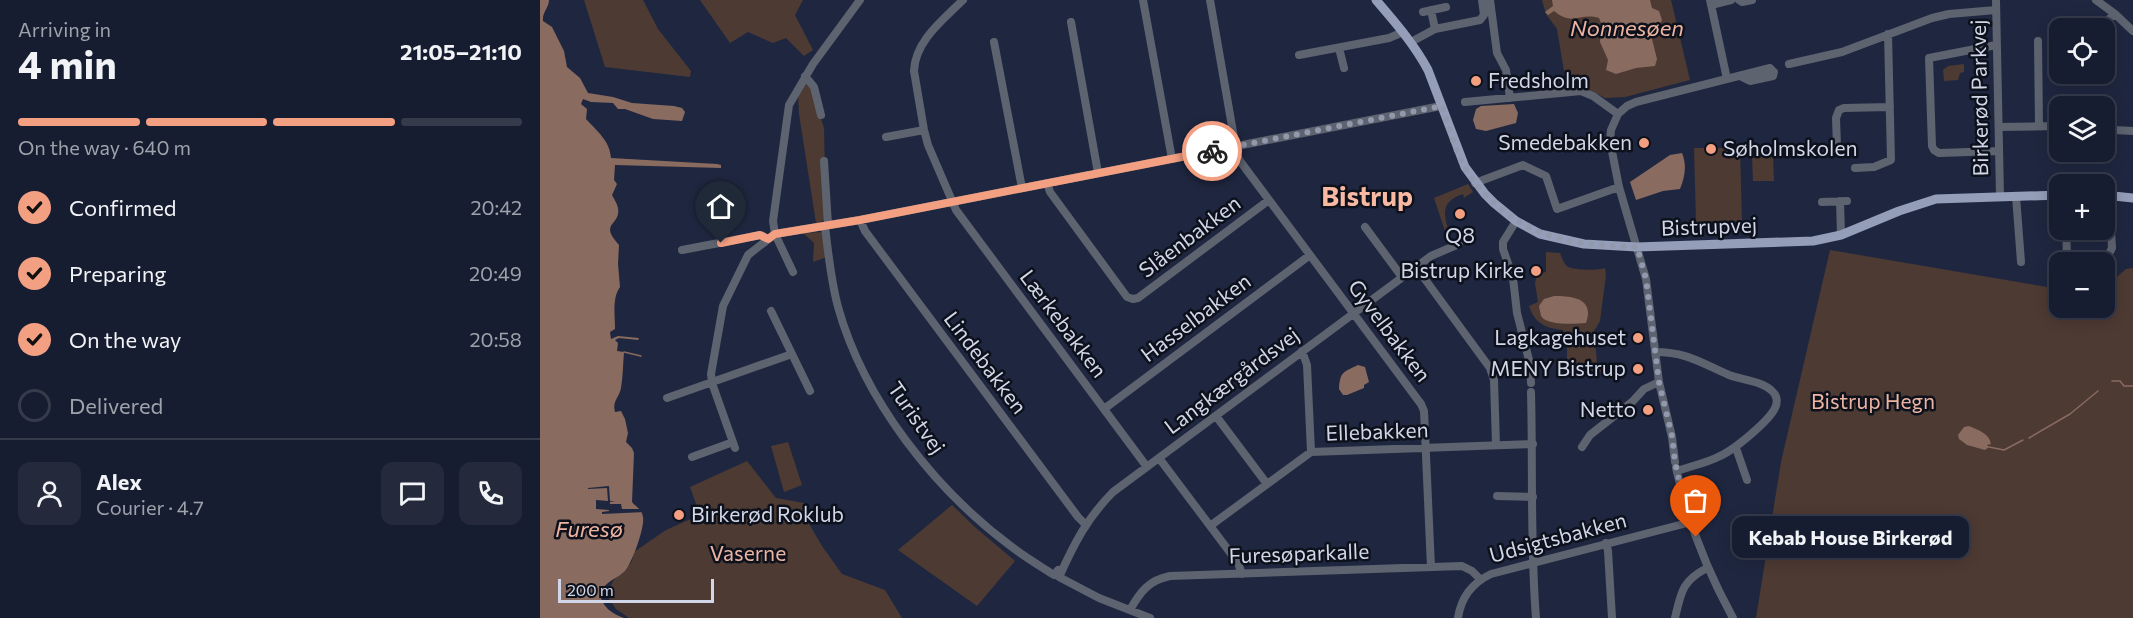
<!DOCTYPE html>
<html lang="en">
<head>
<meta charset="utf-8">
<style>
  :root { --surface:#171d30; --page:#242a3c; --text:#f1f3f6; --muted:#9ea2ab; --line:#363b4c; --accent:#f39f82 }
  body { margin:0; font-family:Commissioner,sans-serif; background:var(--page); color:var(--text); height:100vh; display:flex; flex-direction:column; font-size:22px; white-space:nowrap }
  * { box-sizing:border-box; margin:0 }
  p { font-size:20px; color:var(--muted) }
  .icon { flex:none; width:33px; height:33px; fill:none; stroke:currentColor; stroke-width:2; stroke-linecap:round; stroke-linejoin:round }
  .map { position:relative; flex:1; overflow:hidden }
  .details { display:flex; flex-direction:column; background:var(--surface); width:540px }
  .details>* { flex:none }
  .tools { position:absolute; left:1509px; top:18px; display:grid; gap:12px }
  .tools a { display:grid; place-items:center; width:66px; height:66px; border-radius:12px; background:var(--surface); box-shadow:0 3px 15px #0003,0 0 0 2px var(--line); font-size:30px }
  .scale { position:absolute; left:18px; bottom:15px; width:156px; box-sizing:border-box; padding-left:6px; border:3px solid #d1d7e8; border-top:0; font-size:16px; line-height:21px; white-space:nowrap; color:#d1d7e8; -webkit-text-stroke:4px #0d111c; paint-order:stroke }
  .pin { position:absolute; display:grid; place-items:center; width:51px; height:51px; color:#fff; margin:-62px -26px; border-radius:50% 50% 50% 0; rotate:-45deg; box-shadow:0 0 6px #0007 }
  .pin .icon { rotate:45deg }
  .courier { position:absolute; display:grid; place-items:center; width:60px; height:60px; margin:-30px; border:4px solid #f39f82; border-radius:50%; background:#fff; color:#222; box-shadow:0 2px 8px #0007 }
  .bubble { position:absolute; height:42px; border-radius:12px; background:var(--surface); box-shadow:0 3px 15px #0003,0 0 0 2px var(--line); font-size:20px; font-weight:700; line-height:42px; text-align:center }
  .headline em { font-style:normal; font-weight:700 }
  .headline div { display:flex; flex-direction:column-reverse }
  .headline { display:flex; align-items:center; justify-content:space-between; height:102px; padding:0 18px }
  h1 { font-size:39px; font-weight:700; line-height:45px }
  .bar { display:grid; grid-template-columns:repeat(4,1fr); gap:9px 6px; align-content:center; height:72px; padding:0 18px }
  .bar i { height:8px; border-radius:4px; background:var(--line) }
  .bar .selected { background:var(--accent) }
  .bar p { grid-column:span 4 }
  .line { display:flex; align-items:center; gap:15px; padding:0 18px; border-top:2px solid var(--line) }
  .line div { flex:1 }
  .round { display:grid; place-items:center; flex:none; width:63px; height:63px; border-radius:12px; background:var(--page) }
  ol { padding:0 18px; list-style:none }
  li { display:flex; align-items:center; gap:18px; height:66px }
  li p { margin-inline-start:auto }
  li .icon { padding:6px; border-radius:50%; background:var(--accent); color:#111; stroke-width:4 }
  li:last-child { color:var(--muted) }
  li i { width:33px; height:33px; border:3px solid var(--line); border-radius:50% }
  main { display:flex; flex:1; min-height:0 }
  .map>svg:first-child { display:block }
  .green { fill:#4d3a33 }
  .water { fill:#896b60 }
  .pier { fill:#1f2740 }
  .lines { fill:none; stroke-linecap:round; stroke-linejoin:round }
  .stream { stroke:#896b60; stroke-width:1.5 }
  .minor { stroke:#5e6370; stroke-width:8 }
  .major { stroke:#949eb8; stroke-width:9 }
  .done { stroke:#9399ad; stroke-width:6; stroke-dasharray:0 10.8 }
  .route { stroke:#f39f82; stroke-width:8 }
  .poi-dot { fill:#f39f82; stroke:#0d111c; stroke-width:2 }
  .labels { text-anchor:middle; stroke-width:5; stroke-linejoin:round; paint-order:stroke }
  .poi-label { font-size:21px; fill:#d1d7e8; stroke:#0d111c; text-anchor:end }
  .street-label { font-size:21px; fill:#d1d7e8; stroke:#0d111c }
  .park-label { font-size:21px; fill:#edb4a1; stroke:#0d111c }
  .water-label { font-size:22px; font-style:italic; fill:#edb5a1; stroke:#0d111c }
  .district-label { font-size:27px; font-weight:bold; fill:#f8b9a3; stroke:#0d111c }
</style>
</head>
<body>
<main>
<section class="details">
<div class="headline"><div><h1>4 min</h1><p>Arriving in</p></div><em>21:05–21:10</em></div>
<div class="bar"><i class="selected"></i><i class="selected"></i><i class="selected"></i><i></i><p>On the way · 640 m</p></div>
<ol>
<li><svg class="icon" aria-label="check" viewBox="0 0 24 24"><path d="M5 12l5 5 9-10"/></svg>Confirmed<p>20:42</p></li>
<li><svg class="icon" aria-label="check" viewBox="0 0 24 24"><path d="M5 12l5 5 9-10"/></svg>Preparing<p>20:49</p></li>
<li><svg class="icon" aria-label="check" viewBox="0 0 24 24"><path d="M5 12l5 5 9-10"/></svg>On the way<p>20:58</p></li>
<li><i></i>Delivered</li>
</ol>
<div class="line" style="height:108px"><a class="round"><svg class="icon" aria-label="person" viewBox="0 0 24 24"><circle cx="12" cy="8" r="4"/><path d="M4 21q1-7 8-7t8 7"/></svg></a><div><b>Alex</b><p>Courier · 4.7</p></div><a class="round"><svg class="icon" aria-label="chat" viewBox="0 0 24 24"><path d="M4 5h16v11H9l-5 4z"/></svg></a><a class="round"><svg class="icon" aria-label="phone" viewBox="0 0 24 24"><path d="M5 4h4l2 5-3 2q2 4 5 5l2-3 5 2v4C11 20 4 13 5 4z"/></svg></a></div>
</section>
<div class="map">
<svg width="1593" height="618" viewBox="0 0 1593 618">
  <rect width="100%" height="100%" fill="#1f2740"/>
  <path class="green" d="M44 0H103L118 29 151 71 150 77 65 67Z
    M160 0H263L255 15 273 50 264 56 246 38 233 43 208 32 190 43Z
    M1002 0H1131L1150 80 1085 97 1065 98 1050 90 1027 89 1017 29 1006 14Z
    M1424 64V72L1420 73 1418 80 1404 81 1403 70 1408 66Z
    M267 81H269L284 128 286 220 276 223 259 114 258 94Z
    M1154 148H1200L1202 221 1156 222Z
    M1233 156 1234 181H1213L1212 157Z
    M928 184 933 192 924 198 923 194C900 202 903 214 910 235L907 237 894 198Z
    M283 232 287 257 273 262 274 243 263 233Z
    M1290 250 1519 289 1520 308H1564L1565 287 1586 269 1593 268V618H1216L1241 462Z
    M1006 252 1020 253C1022 258 1024 264 1028 267 1035 270 1058 271 1065 268L1066 275 1060 321 1054 331 1057 363 1065 372 1040 374 1027 360V344L1023 330C1006 328 995 324 989 306L998 302 995 283 997 274 1006 272Z
    M248 442 262 485 244 492 231 446Z
    M207 461 236 498 264 503 265 517 282 546 302 574 345 590 362 618H89L76 609 66 594 75 578 83 573 92 561 94 552 126 530 160 515 150 487Z
    M412 505 436 528 475 561 437 606 358 550Z"/>
  <path class="water" d="M0 0H9C9 8 2 12 3 21L12 27 24 51 27 67 40 78 48 93 73 97 92 103 134 106 142 108 145 112 142 121 113 119 85 109H78L73 103 51 102 43 99 41 104 47 109 46 119C57 131 70 141 71 158L177 164 181 165V168L75 165 74 180 77 184 72 195C74 199 77 203 78 208 81 226 58 222 79 245L78 264 80 287C72 298 75 315 75 329L70 332 71 339 78 336 99 338 98 340 79 338 75 340 78 343 77 351 84 352C83 364 83 376 81 388 79 398 72 401 75 412L81 411 85 419 88 433 86 442 92 448 94 453 92 502C96 507 102 509 103 517 105 527 92 563 85 571 77 579 65 581 60 593 61 606 72 614 84 618H0Z
    M1012 0H1110L1112 8 1119 11 1122 20 1112 39 1117 59 1115 66 1096 68 1076 74 1066 70 1068 60 1060 42 1061 23 1059 18C1040 12 1033 27 1014 11L1008 15 1005 12 1013 6Z
    M974 104 978 113 976 123 946 131 936 129 933 120 936 109 941 106Z
    M1142 153C1147 165 1145 177 1140 189L1123 191 1096 200 1090 182 1130 155Z
    M1014 296C1032 296 1055 298 1046 323 1036 324 1007 326 1001 316 1001 315 999 307 999 306L1004 299Z
    M818 365 825 367 829 382 824 385V388L807 395H803L799 389C800 371 804 372 818 365Z
    M1429 426C1438 430 1449 433 1451 444L1447 445 1449 447 1445 450 1427 445 1419 439 1418 435 1424 427Z"/>
  <path class="pier" d="M69 486 70 501H75L70 502V504H81L82 509H104L105 512 62 514V512L69 511V510L56 509V500L68 501 67 488 48 489V488Z"/>
  <g class="lines">
    <path class="stream" d="M84 352 101 356
      M1572 381H1580L1584 386H1593
      M1489 438 1530 414 1558 391
      M1449 447 1464 450 1483 440"/>
    <path class="minor" d="M423 0C403 20 375 41 374 71L384 130 388 145 416 210 607 467
      M603 0 632 159
      M670 0 697 155 700 161 881 404 884 411 891 567
      M950 0 957 53 966 70 970 98
      M1170 0 1187 79
      M1199 0 1202 2 1212 0
      M1456 0 1460 196
      M1556 0 1575 14 1593 31
      M1171 5 1191 0
      M891 10 895 29
      M883 12 906 7
      M531 22 558 173
      M1558 28 1575 14
      M1498 41 1499 126
      M454 42 482 188
      M871 42 895 29 940 20 944 15 942 0
      M1456 45 1389 58 1392 146 1394 150 1399 153 1459 151
      M799 48 804 68
      M759 55 849 38 863 32
      M1249 64 1302 52 1392 18 1409 14 1456 10
      M265 76 274 87 281 115
      M925 102 1041 91 1053 96 1078 114
      M1459 127 1520 126
      M1574 130 1593 131
      M346 137 384 130
      M1297 146 1296 118 1299 110 1304 108 1350 107
      M284 161 288 225
      M1315 168 1334 167 1351 160 1348 34
      M507 183 510 192 587 297 593 299 598 298 729 200
      M935 183 983 165 1006 176 1017 209 1079 187
      M1569 195 1572 248 1570 252
      M1476 196 1481 262
      M1300 201 1301 235
      M1282 202 1307 201
      M320 220 325 231 538 517 545 524
      M976 221 963 242V249L973 278 977 313 990 364 991 383
      M285 226C288 253 291 281 298 307 324 400 395 490 472 547 485 557 500 566 514 575L518 570
      M825 227 862 277
      M1526 230 1527 255
      M142 250 221 235 228 239
      M876 267 950 368 954 380 956 445
      M253 272 235 234 233 221 249 105 273 64 320 0
      M231 311 270 391
      M762 351 767 365 771 452
      M1115 352C1147 352 1161 363 1189 375 1202 380 1222 381 1232 391 1237 395 1238 402 1235 408 1229 421 1194 450 1180 456 1167 463 1151 466 1137 471
      M991 392C993 467 990 543 996 618
      M127 398 252 354
      M564 409 770 255
      M676 416 727 484
      M1042 447 1050 435 1092 402 1104 389 1119 382
      M195 448 172 383 171 374 183 306 208 255 235 234 320 220 901 106
      M1196 448 1207 480
      M152 457 193 442
      M619 458 698 563 702 574
      M1135 462 1132 437 1119 382 1106 279 1079 187 1070 141 1071 130 1078 114 1087 106 1096 102 1230 68 1234 72 1233 76 1210 81 1200 76
      M1136 468C1148 523 1166 569 1193 618
      M957 496 993 497
      M670 526 771 452 993 444
      M1066 543 1068 551 1072 618
      M590 610C600 592 609 580 630 576L922 566 932 571 940 579
      M610 618 559 598 519 577C534 544 547 518 573 492L891 256 919 244
      M918 618C921 597 932 583 951 574L1151 522
      M1135 618C1141 592 1142 581 1167 568"/>
    <path class="major" d="M836 0C855 22 874 44 888 70L925 167 945 194 954 203 976 221 1000 234 1044 244 1097 247 1273 241 1301 235 1359 211 1396 199 1520 195
      M1564 195 1593 198"/>
  </g>
  <g class="lines">
    <path class="done" d="M672 151 902 106C909 126 914 148 924 166 933 182 946 196 960 208 1002 243 1044 245 1097 247L1106 279 1119 382 1132 436 1135 462 1143 498 1156 537"/>
    <path class="route" d="M181 243 220 235 228 239 235 234 320 220 672 151"/>
  </g>
  <g class="poi-dot">
    <circle cx="936" cy="81" r="6"/>
    <circle cx="1104" cy="143" r="6"/>
    <circle cx="1171" cy="149" r="6"/>
    <circle cx="920" cy="214" r="6"/>
    <circle cx="996" cy="271" r="6"/>
    <circle cx="1098" cy="338" r="6"/>
    <circle cx="1098" cy="369" r="6"/>
    <circle cx="1108" cy="410" r="6"/>
    <circle cx="139" cy="515" r="6"/>
  </g>
  <g class="labels">
    <g class="poi-label">
      <text x="948" y="88" text-anchor="start">Fredsholm</text>
      <text x="1092" y="150">Smedebakken</text>
      <text x="1183" y="156" text-anchor="start">Søholmskolen</text>
      <text x="920" y="243" text-anchor="middle">Q8</text>
      <text x="984" y="278">Bistrup Kirke</text>
      <text x="1086" y="345">Lagkagehuset</text>
      <text x="1086" y="376">MENY Bistrup</text>
      <text x="1096" y="417">Netto</text>
      <text x="151" y="522" text-anchor="start">Birkerød Roklub</text>
    </g>
    <g class="street-label">
      <text transform="translate(1440 98) rotate(-91)" y="7">Birkerød Parkvej</text>
      <text transform="translate(1169 227) rotate(-2)" y="7">Bistrupvej</text>
      <text transform="translate(650 237) rotate(-37)" y="7">Slåenbakken</text>
      <text transform="translate(656 318) rotate(-37)" y="7">Hasselbakken</text>
      <text transform="translate(523 324) rotate(53)" y="7">Lærkebakken</text>
      <text transform="translate(849 331) rotate(53)" y="7">Gyvelbakken</text>
      <text transform="translate(445 363) rotate(53)" y="7">Lindebakken</text>
      <text transform="translate(692 381) rotate(-37)" y="7">Langkærgårdsvej</text>
      <text transform="translate(376 418) rotate(55)" y="7">Turistvej</text>
      <text transform="translate(837 432) rotate(-2)" y="7">Ellebakken</text>
      <text transform="translate(1018 538) rotate(-15)" y="7">Udsigtsbakken</text>
      <text transform="translate(759 554) rotate(-2)" y="7">Furesøparkalle</text>
    </g>
    <g class="park-label">
      <text x="1333" y="409">Bistrup Hegn</text>
      <text x="208" y="561">Vaserne</text>
    </g>
    <g class="water-label">
      <text x="1087" y="36">Nonnesøen</text>
      <text x="49" y="537">Furesø</text>
    </g>
    <g class="district-label">
      <text x="827" y="206">Bistrup</text>
    </g>
  </g>
</svg>
<div class="tools">
<a><svg class="icon" aria-label="locate" viewBox="0 0 24 24"><circle cx="12" cy="12" r="6"/><path d="M12 2v4M12 18v4M2 12h4M18 12h4"/></svg></a>
<a><svg class="icon" aria-label="layers" viewBox="0 0 24 24"><path d="M12 4l9 5-9 5-9-5zM3 14l9 5 9-5"/></svg></a>
<a>+</a>
<a>−</a>
</div>
<div class="scale">200 m</div>
<div class="pin" style="left:1156px;top:537px;background:#ea580c"><svg class="icon" aria-label="bag" viewBox="0 0 24 24"><path d="M5 8h14l-1 12H6zM9 8a3 3 0 0 1 6 0"/></svg></div>
<div class="pin" style="left:181px;top:243px;background:#1f2937"><svg class="icon" aria-label="home" viewBox="0 0 24 24"><path d="M3 11l9-7 9 7M6 9v11h12V9"/></svg></div>
<div class="courier" style="left:672px;top:151px"><svg class="icon" aria-label="bike" viewBox="0 0 24 24"><circle cx="6" cy="16" r="4"/><circle cx="18" cy="16" r="4"/><path d="M6 16l4-8h5l3 8M10 8l3 8H6M13 5h3"/></svg></div>
<div class="bubble" style="left:1192px;top:516px;width:237px">Kebab House Birkerød</div>
</div>
</main>
</body>
</html>
